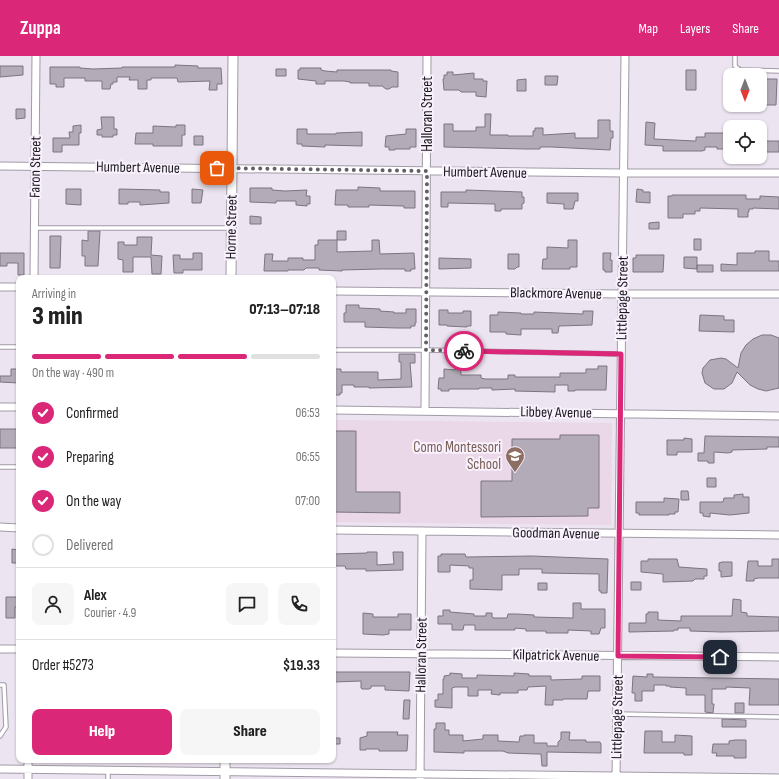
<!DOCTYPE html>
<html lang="en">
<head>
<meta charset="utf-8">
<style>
  :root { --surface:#fff; --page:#f6f6f6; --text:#222; --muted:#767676; --line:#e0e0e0; --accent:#db2777 }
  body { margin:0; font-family:"Sofia Sans Condensed",sans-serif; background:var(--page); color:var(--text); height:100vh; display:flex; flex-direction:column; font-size:15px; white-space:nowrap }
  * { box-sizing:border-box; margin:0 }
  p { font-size:13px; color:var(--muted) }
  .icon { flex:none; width:22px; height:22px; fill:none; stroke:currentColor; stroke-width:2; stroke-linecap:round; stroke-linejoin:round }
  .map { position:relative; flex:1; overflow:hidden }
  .panel { position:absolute; left:16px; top:219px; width:320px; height:488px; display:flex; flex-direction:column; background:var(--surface); border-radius:8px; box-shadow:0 1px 3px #0004 }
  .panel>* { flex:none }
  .needle { width:26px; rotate:180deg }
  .buttons { position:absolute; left:723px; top:12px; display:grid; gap:8px }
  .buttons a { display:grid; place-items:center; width:44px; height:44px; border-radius:8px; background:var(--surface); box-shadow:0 1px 3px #0004; font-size:20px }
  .pin { position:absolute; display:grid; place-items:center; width:34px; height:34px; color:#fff; margin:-17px; border-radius:8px; box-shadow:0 2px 6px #0006 }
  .courier { position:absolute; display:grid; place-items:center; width:40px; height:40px; margin:-20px; border:3px solid #db2777; border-radius:50%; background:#fff; color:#222; box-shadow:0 1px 5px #0007 }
  .head em { font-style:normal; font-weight:800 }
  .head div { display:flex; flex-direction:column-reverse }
  .head { display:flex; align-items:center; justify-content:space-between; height:68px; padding:0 16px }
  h1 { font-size:26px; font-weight:800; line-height:30px }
  .bar { display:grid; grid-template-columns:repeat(4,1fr); gap:6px 4px; align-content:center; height:48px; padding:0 16px }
  .bar i { height:5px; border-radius:3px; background:var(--line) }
  .bar .active { background:var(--accent) }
  .bar p { grid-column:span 4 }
  .line { display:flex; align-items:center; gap:10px; padding:0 16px; border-top:1px solid var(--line) }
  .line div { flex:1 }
  .round { display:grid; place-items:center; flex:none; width:42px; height:42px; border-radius:8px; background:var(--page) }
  ol { padding:0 16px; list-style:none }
  li { display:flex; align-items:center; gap:12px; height:44px }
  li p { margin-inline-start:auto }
  li .icon { padding:4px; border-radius:50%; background:var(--accent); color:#fff; stroke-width:4 }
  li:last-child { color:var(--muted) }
  li i { width:22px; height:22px; border:2px solid var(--line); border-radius:50% }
  .cta { display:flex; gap:8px; margin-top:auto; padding:8px 16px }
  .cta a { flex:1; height:46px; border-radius:8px; background:var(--accent); color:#fff; font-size:16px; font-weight:800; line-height:46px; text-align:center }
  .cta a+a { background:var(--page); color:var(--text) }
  header { display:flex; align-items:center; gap:24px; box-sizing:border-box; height:56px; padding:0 20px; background:var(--accent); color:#fff }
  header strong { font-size:19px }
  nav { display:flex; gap:22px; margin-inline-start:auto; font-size:14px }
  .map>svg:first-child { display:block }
  .education { fill:#ead7e7 }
  .building { fill:#b3acb8; stroke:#7c7580 }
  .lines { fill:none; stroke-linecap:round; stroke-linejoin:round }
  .service-casing { stroke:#a19ba6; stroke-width:5.5 }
  .minor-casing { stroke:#a19ba6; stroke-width:9 }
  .tertiary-casing { stroke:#a19ba6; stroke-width:11 }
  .service { stroke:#fff; stroke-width:3.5 }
  .minor { stroke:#fff; stroke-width:7 }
  .tertiary { stroke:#fff; stroke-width:9 }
  .done { stroke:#645f66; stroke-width:4; stroke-dasharray:0 7.2 }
  .route { stroke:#db2777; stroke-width:5 }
  .labels { text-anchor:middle; stroke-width:4; stroke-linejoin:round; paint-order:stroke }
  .street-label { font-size:15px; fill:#1a181c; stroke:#f9f2fe }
  .education-label { font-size:15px; fill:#785e54; stroke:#f9f2fe; text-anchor:end }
</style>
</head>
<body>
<header>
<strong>Zuppa</strong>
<nav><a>Map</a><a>Layers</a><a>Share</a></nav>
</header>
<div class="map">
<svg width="779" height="723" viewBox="0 0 779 723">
  <rect width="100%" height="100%" fill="#ece4f0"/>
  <path class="education" d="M333 364 612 367 611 469 333 466Z"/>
  <path class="building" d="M175 9 198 10V12H221L222 28H217V34H209L210 25 178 26 177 22H151V24H147V33H138V24H129L130 21H117V26H113V28H111L110 33H102V25H85V22H64V31H56V28H50V11H80V12L93 13 122 12V11H175Z
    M0 10H23V19L0 21Z
    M300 12H321V14L325 15 337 16V14H391V15L398 16V31H392L389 33H386L382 30H369V27H350V26L344 25H325V28H316V25L298 23V14H300Z
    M276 13H286V20H276Z
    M686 14H696V34H686Z
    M447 16H453V19L474 17V23H483V25H487L486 41 476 40V36H461L459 34H444L443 23H444V19H447Z
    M545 20H558L557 29H545Z
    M526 23V35H517V24Z
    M760 23H777L776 49H760Z
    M16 53H25V62L16 63Z
    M485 58H491L490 79H508V80H533V75H535V72H543V79L575 77V82H598V64H610V75H613V82H611L610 94 552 91H540V93H525L444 91V68H453V75H476V71H485Z
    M101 61H114V73H117V79H113V81H102V79H97V74L102 73Z
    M646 66 655 67 654 83 695 85H696V81H705V77H726L725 93H717V91H705V94L702 95H663V90L645 89Z
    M81 69V77H79V89H62V96H53V82H70L69 76H73V70Z
    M176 69H185V79H182V90H153V88H135L136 77H153V70L176 71Z
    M297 73H307V78H336V77L362 76V90L325 89V91L302 90V88H297Z
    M406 73H416V91H410V93H395V94H389V91H385L386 80 406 78Z
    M194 80H203V89H194Z
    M760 85H779V96H760Z
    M358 131 380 132V135H415V152H404V150L369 149V151H348V149H335L336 134H358Z
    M250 132H272V134L285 135 307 134 306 140H310V148H307V150L296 149V145H276V147L250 146Z
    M66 133H81V149L66 148Z
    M119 133 160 134V136H169V147L140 149V146H128V148H119Z
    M192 133 203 134 201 147H192Z
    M637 133 643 134V136H650V147L636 146Z
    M466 134 522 136V141H524V147L522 148V153H501V155H495V148L448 147V151H441V136H466Z
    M547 137H578V145H575L573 153H564V148L547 147Z
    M672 139H746V143H760V140L779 141V153L753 152V153H749V156H748V161H738V153L700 152V155H695V158H683V162H668V140H672Z
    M250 160 261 161V168H250Z
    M659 166V173H649V167Z
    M88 175H100L98 210H85V200H82V184L88 185Z
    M337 175H346V184H337V196L372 195V184H379L380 198 414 197 415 213H411V215H405V213H380L342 214V215L319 214V212H306L304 214H288V215H264L265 198H273L272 205H288V202H303V204H315V189H318V184H337Z
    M50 180H61L60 212H50Z
    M137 181H152L151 199 162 200 161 218H152L151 201H133V216H123V204L118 203V186H124V189H137Z
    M694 183H701V194H694Z
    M568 184H577V211H570V213H542L543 203H547V191L568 192Z
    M755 195H769V205H779V215H721V208L737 209V197H755Z
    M0 197H24V219H18V207H7V210H0Z
    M193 197H202V214H183V217H174L173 199H180V203H193Z
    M603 197H611L610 204H612V216H605V214H603Z
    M508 198H519V211H517L515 213H508Z
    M636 199H664L663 216H633V202H636Z
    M684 201H697V213L684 212Z
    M439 202 471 203V212L439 213Z
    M697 209H713V216H697Z
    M346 249H359V252L380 253V255L394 256V257H406V253H416V267H415V270H411V272H397L365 271V266H344V257H346Z
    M439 254H448V257H463V255H471V270H467V271L447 270V269H439Z
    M583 255H593L592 269 559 270 558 277H552V273H521V279L506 278V276H490V259H498V256L521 257V258H534V256L583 258Z
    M700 259 724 260V264H734V276L699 275Z
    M762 279H771L779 282V332L766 335 758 333 750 329 737 316 732 327 724 333H714L705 327 702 317 703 312 710 304 721 302 726 303 738 312 741 297 746 289 753 283Z
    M399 298H415V307H410L412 331 369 332V331H354V329H342V337H340V339H333V319H335V313H341V316H378V324L401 323V306H399Z
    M454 305H460L461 319H481V322L485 323H508V319H515V321H560V317H586V313H598V310H607L606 334H575V335H568V329H555V336L515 335V333L492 334V332H479V333H449V335H441V333H438L439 322H444V313L455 314Z
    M11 313H19V327L0 326V320H11Z
    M0 373H19V392H0Z
    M333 375H356V436H400V457L333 456Z
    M560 379H599V452H588V460L481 461V425H512V383H560Z
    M705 380 779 381V391H767V393L732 394V396L728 397 714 396V407H708V405H698V397H704Z
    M684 382 692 383V396H677V399H667V384H684Z
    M707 422H716V431H707Z
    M681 435H688L689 444H681Z
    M743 438V441H749V457L730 459 710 457V461L703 460V457H700V446H723L724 442H734V439Z
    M664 442 679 443 678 456H675V458H669V459H639V457H636V446H664Z
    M12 493 19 494V507H12Z
    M367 496H377V509L394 508 393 496H403V514L366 515V513H346L345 510H333V498L367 497Z
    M441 498H465L466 501 532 500 608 503 607 537H601V535H599V518L542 517V513H519V519H502V534L470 533V524H473V512H469V510L450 509V516H438V500H441Z
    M648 503H677L679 511 707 513V520H704V523H695L693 525 663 526V518L641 516V505H648Z
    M772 503H779V522H758L754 523V525H746L748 505H758V510H772Z
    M722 506H732V520L721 521V515H719V507Z
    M631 526H641V534H631Z
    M538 527H547V534H538Z
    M6 541H17V551H15V562H6Z
    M733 543 741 544V556L747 557V560L779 561V575L721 576 690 575V572H678V574H674V575L629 576V567H646V558H648V556H658V564L681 565V560H732Z
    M573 547H581V553H605V572H601L599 578H591V575L568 574V577H546V575H526V573L515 572V574H475V569H464L463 574H452V568H438V560H443V554H450V556L474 558V560H486V557H492V561L494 562H507L508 558H517L534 559V561L573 562Z
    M363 557 373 558V561H398V558H411V574H389V578L383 579 363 578Z
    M333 616H410L409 635 385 634V630H371V632L369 633H362L361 632V625L333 626Z
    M450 617 462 618V622H477V619L514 620V617L529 618V620H551V624L582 623V620H600V635H588L587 643H563V644H553V649H545L546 630 528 631 527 634H518V637H500V639L491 638 492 634H478V640H468V631H455L452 632V652L435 651V644H438V638H443V623H444V620L450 619Z
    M647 618H653V621H654L779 623V649H749L750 632 726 631V633H712V648H714L713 657 705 656V639H686V632L670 631V630H666V629H654V635H642V645H635V637H632L633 620 647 621Z
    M404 644H410L409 663H403Z
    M735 647H744V657H735Z
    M722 663 746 664V671H722Z
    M436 667H445V674H449V679H463V685L483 683V679H498V685L519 686 520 680H524V679H534V687H547V690H558V686L561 683V676H570L569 684H586V686H600L601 688V697L547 696V710H542L541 698H537L508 697 503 695H464V697L434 696V673H436Z
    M645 675H662V686H675V679L692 680V699H684V697H644Z
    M367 676H398L397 679H408L407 695H379V693H366V694H360V682L367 680Z
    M333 682H340V688H333Z
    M735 684H746V702H734V700H716L717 697H712L713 688H729V685Z"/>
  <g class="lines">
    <g class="service-casing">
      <path id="service" d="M735 0V10L740 14 779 15
        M726 45V19L737 13
        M35 172H230
        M0 291H19
        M333 294H425L621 298
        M0 411H19
        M0 629H4L6 671 0 680
        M617 658 779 661
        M108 723V715"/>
    </g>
    <g class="minor-casing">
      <path id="minor" d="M0 110 623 117H779
        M34 222 36 0
        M0 231H19
        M333 235 622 238H779
        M0 351H19
        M333 354 779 360
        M425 355 427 0
        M0 471 19 472
        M333 474 779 479
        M0 593H19
        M333 597 779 601
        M0 713 779 722
        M28 723V704
        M420 723 422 475
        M616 723 625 0"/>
    </g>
    <g class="tertiary-casing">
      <path id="tertiary" d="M231 222 233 0
        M225 723V704"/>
    </g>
    <use href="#service" class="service"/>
    <use href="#minor" class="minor"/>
    <use href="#tertiary" class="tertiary"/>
  </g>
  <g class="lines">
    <path class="done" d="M217 112 427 115 426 294 464 295"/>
    <path class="route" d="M464 295 621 298 618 600 720 601"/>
  </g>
  <defs>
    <g id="school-pin" transform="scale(1)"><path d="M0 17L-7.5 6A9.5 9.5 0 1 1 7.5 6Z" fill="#8d6e63" stroke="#f9f2fe"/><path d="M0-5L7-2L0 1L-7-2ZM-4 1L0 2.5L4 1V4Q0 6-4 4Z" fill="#fff"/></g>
  </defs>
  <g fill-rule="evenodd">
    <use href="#school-pin" x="515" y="400"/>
  </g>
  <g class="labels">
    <g class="street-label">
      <text transform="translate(427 58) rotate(-90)" y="5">Halloran Street</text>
      <text transform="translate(35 111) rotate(-89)" y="5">Faron Street</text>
      <text transform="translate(138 111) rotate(1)" y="5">Humbert Avenue</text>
      <text transform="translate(485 116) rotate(1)" y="5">Humbert Avenue</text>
      <text transform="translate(231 171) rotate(-89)" y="5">Horne Street</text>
      <text transform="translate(556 237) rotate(1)" y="5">Blackmore Avenue</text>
      <text transform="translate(622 242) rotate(-89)" y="5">Littlepage Street</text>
      <text transform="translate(556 356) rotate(1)" y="5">Libbey Avenue</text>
      <text transform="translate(556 477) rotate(1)" y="5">Goodman Avenue</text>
      <text transform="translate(421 599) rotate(-89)" y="5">Halloran Street</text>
      <text transform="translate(556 599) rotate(1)" y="5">Kilpatrick Avenue</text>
      <text transform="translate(617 661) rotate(-89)" y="5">Littlepage Street</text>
    </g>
    <g class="education-label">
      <text x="501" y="396">Como Montessori<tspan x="501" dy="17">School</tspan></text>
    </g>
  </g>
</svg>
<div class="buttons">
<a><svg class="needle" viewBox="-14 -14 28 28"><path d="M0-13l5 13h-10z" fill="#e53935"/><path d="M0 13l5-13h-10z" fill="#767676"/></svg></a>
<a><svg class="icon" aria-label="locate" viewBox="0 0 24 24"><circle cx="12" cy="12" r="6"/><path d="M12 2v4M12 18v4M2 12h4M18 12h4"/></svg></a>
</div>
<div class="pin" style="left:217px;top:112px;background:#ea580c"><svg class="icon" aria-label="bag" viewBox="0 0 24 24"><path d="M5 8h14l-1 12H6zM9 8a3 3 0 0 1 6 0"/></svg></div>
<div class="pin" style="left:720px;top:601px;background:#1f2937"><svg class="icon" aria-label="home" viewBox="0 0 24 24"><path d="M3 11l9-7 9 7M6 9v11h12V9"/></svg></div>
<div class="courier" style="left:464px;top:295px"><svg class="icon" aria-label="bike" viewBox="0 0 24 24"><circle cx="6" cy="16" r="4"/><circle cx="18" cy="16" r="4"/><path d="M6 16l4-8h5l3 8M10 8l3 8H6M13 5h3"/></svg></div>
<section class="panel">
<div class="head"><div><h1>3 min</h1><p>Arriving in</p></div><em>07:13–07:18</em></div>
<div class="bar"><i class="active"></i><i class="active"></i><i class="active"></i><i></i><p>On the way · 490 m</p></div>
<ol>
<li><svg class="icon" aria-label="check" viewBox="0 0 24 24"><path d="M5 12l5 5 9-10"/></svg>Confirmed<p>06:53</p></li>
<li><svg class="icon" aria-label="check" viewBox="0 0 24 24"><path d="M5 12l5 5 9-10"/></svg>Preparing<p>06:55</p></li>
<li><svg class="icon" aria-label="check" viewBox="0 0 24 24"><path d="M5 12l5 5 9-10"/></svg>On the way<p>07:00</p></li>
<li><i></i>Delivered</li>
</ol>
<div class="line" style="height:72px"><a class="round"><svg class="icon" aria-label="person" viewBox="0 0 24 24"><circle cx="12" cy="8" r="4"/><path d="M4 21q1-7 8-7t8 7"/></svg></a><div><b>Alex</b><p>Courier · 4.9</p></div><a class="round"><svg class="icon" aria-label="chat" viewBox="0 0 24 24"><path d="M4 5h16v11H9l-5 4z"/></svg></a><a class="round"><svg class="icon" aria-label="phone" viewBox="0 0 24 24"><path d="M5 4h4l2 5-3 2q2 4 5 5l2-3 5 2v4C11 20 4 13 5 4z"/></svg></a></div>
<div class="line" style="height:52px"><div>Order #5273</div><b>$19.33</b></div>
<div class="cta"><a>Help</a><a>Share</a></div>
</section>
</div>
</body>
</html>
